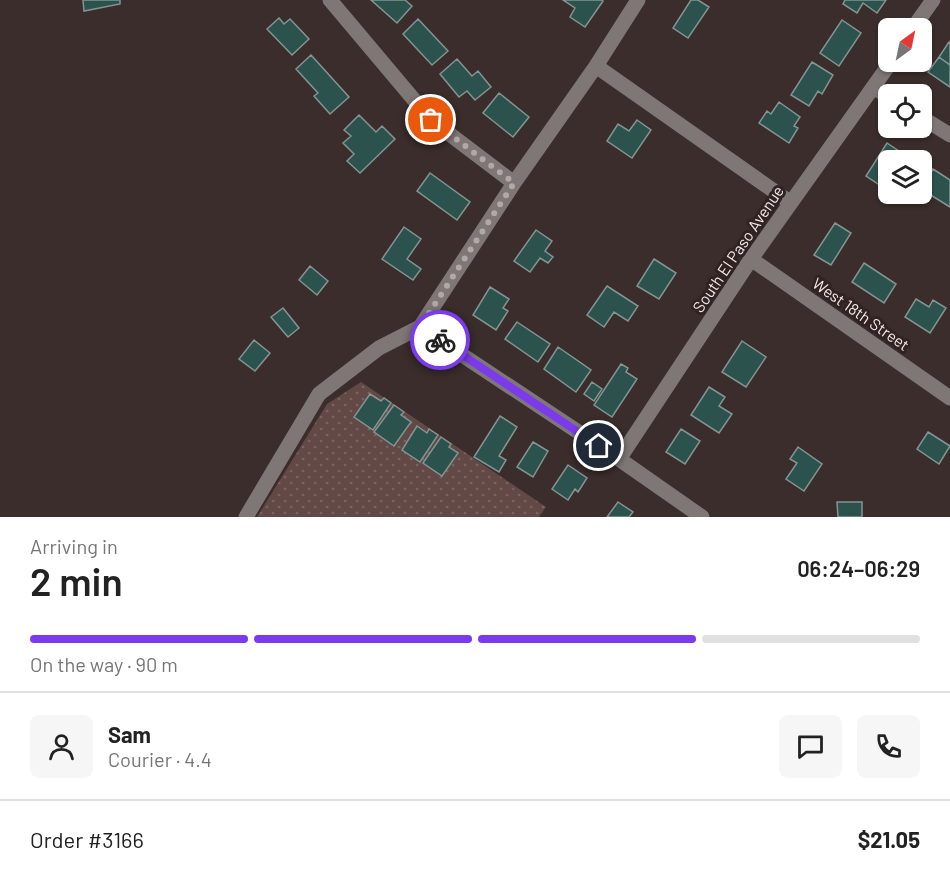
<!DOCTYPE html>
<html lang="en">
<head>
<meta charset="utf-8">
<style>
  :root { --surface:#fff; --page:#f6f6f6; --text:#222; --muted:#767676; --line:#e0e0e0; --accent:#7c3aed }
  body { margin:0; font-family:Barlow,sans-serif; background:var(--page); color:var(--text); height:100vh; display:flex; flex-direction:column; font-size:22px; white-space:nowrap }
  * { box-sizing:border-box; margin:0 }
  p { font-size:20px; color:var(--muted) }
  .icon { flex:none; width:33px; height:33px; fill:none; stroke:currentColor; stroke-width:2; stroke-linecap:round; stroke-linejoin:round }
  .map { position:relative; height:517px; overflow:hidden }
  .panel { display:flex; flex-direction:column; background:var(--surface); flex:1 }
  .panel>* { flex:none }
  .needle { width:39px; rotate:33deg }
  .tools { position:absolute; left:878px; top:18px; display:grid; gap:12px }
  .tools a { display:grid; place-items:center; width:54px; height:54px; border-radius:9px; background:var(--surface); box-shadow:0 2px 4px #0004; font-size:30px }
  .pin { position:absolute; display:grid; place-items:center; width:51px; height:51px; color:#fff; margin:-26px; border:3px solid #fff; border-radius:50%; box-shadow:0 2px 6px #0007 }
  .courier { position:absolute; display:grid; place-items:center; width:60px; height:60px; margin:-30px; border:4px solid #7c3aed; border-radius:50%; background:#fff; color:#222; box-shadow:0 2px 8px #0007 }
  .headline em { font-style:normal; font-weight:600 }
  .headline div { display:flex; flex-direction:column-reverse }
  .headline { display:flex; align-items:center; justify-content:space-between; height:102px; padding:0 30px }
  h1 { font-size:39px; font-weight:600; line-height:45px }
  .bar { display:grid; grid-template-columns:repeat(4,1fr); gap:9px 6px; align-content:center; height:72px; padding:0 30px }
  .bar i { height:8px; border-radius:4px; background:var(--line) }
  .bar .on { background:var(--accent) }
  .bar p { grid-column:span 4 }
  .line { display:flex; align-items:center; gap:15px; padding:0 30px; border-top:2px solid var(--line) }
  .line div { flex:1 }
  .round { display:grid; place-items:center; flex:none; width:63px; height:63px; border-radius:9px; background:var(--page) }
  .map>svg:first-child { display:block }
  .park { fill:url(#park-dots) }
  .building { fill:#2b524d; stroke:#849491; stroke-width:1.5 }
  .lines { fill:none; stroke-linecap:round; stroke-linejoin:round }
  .minor { stroke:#7e7776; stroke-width:15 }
  .done { stroke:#b2a8a6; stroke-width:6; stroke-dasharray:0 10.8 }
  .route { stroke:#7c3aed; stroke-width:8 }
  .labels { text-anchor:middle; stroke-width:6; stroke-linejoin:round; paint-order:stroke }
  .street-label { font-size:16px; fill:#f3eae9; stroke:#302322 }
</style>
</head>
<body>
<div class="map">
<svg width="950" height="517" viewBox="0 0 950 517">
  <defs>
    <pattern id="park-dots" width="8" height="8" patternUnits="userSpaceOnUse" patternTransform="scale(1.5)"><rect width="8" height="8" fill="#624946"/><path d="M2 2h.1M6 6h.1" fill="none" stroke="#796361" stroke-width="1.8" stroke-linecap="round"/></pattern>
  </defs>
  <rect width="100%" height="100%" fill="#3a2d2b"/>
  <path class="park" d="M361 382 546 507 539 517H257L327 404Z"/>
  <path class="building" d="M83 0H120V4L84 11Z
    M371 0H405L412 6 397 23Z
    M563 0H602L603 1 585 27 570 17 575 8Z
    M691 0H698L709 7 688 38 673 28Z
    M845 0H886L877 13 863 3 857 13 843 4Z
    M279 18 284 24 290 19 309 39 292 55 267 29Z
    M418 19 448 51 432 65 403 34Z
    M842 20 861 33 839 66 820 53Z
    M949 42H950V65L939 57Z
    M311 55 349 97 330 114 314 96 318 93 296 69Z
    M939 57 950 65V87L928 72Z
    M457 59 472 76 478 71 491 87 475 100 467 91 459 97 440 74Z
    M812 62 833 75 822 94 818 91 809 106 791 95Z
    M499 93 529 117 513 137 483 113Z
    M779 102 800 117 794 126 798 128 789 143 759 123 767 111 771 114Z
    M359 115 376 132 382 126 395 139 360 173 347 161 354 154 343 143 351 136 344 130Z
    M637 120 651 130 632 158 607 141 618 124 629 131Z
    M887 143 905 155 902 160H888V182L884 188 866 176Z
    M933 169 950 180V207L921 189Z
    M430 173 470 202 457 220 417 191Z
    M835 223 851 233 831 265 814 255Z
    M404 227 421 239 407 259 421 269 413 280 382 259Z
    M536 230 552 241 545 251 553 257 548 263 540 258 530 272 514 261Z
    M654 259 676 273 659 299 637 286Z
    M864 263 896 284 884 303 852 282Z
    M310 266 328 281 317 295 299 280Z
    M607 286 638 306 628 321 614 312 604 327 587 315Z
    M490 287 509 299 503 308 508 311 496 330 473 315Z
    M916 299 929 307 933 300 946 308 930 333 905 317Z
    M283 308 299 328 288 337 271 317Z
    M517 322 550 344 538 362 505 339Z
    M254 340 270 353 255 371 239 359Z
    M742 341 766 357 746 387 722 372Z
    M558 347 591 370 576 392 544 369Z
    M621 364 628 368 626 372 637 379 612 417 594 405Z
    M592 382 602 389 594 401 584 394Z
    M709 387 725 397 719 406 732 414 719 433 691 415Z
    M370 394 381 401 384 398 391 403 373 430 354 417Z
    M394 405 404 412 401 415 411 422 394 446 374 432Z
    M500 416 517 427 499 456 506 460 499 472 474 457Z
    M417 426 427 433 429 429 438 435 420 462 402 450Z
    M681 429 700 441 685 464 666 452Z
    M928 432 950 446 939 464 917 449Z
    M441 437 451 444 449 447 458 453 442 476 423 463Z
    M533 442 548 451 533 477 517 467Z
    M798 447 822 464 804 491 786 479 797 463 790 459Z
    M568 465 587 478 578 492 575 489 568 500 552 489Z
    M618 502 633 512 629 517H607Z
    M837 502H862V517H838Z"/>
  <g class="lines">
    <path class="minor" d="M330 0 431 120 514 183
      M913 28 933 0
      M596 66 791 203
      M873 87 888 96
      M921 117 950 135
      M751 259 950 398
      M420 327 619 459 702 517
      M619 459 751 259 891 62
      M246 517 319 394 379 348 420 327 514 183 596 66 638 0"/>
  </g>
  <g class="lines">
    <path class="done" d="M431 120 514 183 420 327 440 340"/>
    <path class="route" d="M440 340 599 446"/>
  </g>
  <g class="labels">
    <g class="street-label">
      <text transform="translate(738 249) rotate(-56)" y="6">South El Paso Avenue</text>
      <text transform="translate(861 314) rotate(35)" y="6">West 18th Street</text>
    </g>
  </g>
</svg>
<div class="tools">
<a><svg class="needle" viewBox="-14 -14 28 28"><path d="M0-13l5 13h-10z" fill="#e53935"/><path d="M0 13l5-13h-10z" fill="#767676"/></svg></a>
<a><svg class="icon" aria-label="locate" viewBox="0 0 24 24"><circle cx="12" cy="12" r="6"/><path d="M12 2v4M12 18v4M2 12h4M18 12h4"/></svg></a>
<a><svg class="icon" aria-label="layers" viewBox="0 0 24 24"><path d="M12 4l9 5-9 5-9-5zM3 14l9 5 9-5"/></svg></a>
</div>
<div class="pin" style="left:431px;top:120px;background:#ea580c"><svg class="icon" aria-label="bag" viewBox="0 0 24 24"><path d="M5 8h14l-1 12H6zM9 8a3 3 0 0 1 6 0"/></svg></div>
<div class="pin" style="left:599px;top:446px;background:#1f2937"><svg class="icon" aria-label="home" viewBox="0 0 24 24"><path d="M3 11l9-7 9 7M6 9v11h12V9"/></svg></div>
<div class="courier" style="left:440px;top:340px"><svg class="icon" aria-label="bike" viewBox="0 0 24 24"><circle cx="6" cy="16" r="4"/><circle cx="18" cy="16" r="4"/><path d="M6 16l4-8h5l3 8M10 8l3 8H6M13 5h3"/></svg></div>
</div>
<section class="panel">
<div class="headline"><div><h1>2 min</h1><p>Arriving in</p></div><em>06:24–06:29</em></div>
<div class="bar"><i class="on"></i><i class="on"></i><i class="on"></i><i></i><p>On the way · 90 m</p></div>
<div class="line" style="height:108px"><a class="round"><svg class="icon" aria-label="person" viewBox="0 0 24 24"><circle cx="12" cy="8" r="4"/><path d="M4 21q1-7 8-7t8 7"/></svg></a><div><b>Sam</b><p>Courier · 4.4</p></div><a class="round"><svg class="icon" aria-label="chat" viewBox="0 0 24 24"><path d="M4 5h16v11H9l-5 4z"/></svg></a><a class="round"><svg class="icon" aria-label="phone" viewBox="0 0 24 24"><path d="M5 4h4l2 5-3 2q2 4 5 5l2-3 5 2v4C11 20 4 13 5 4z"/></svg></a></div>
<div class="line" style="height:78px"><div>Order #3166</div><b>$21.05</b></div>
</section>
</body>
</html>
